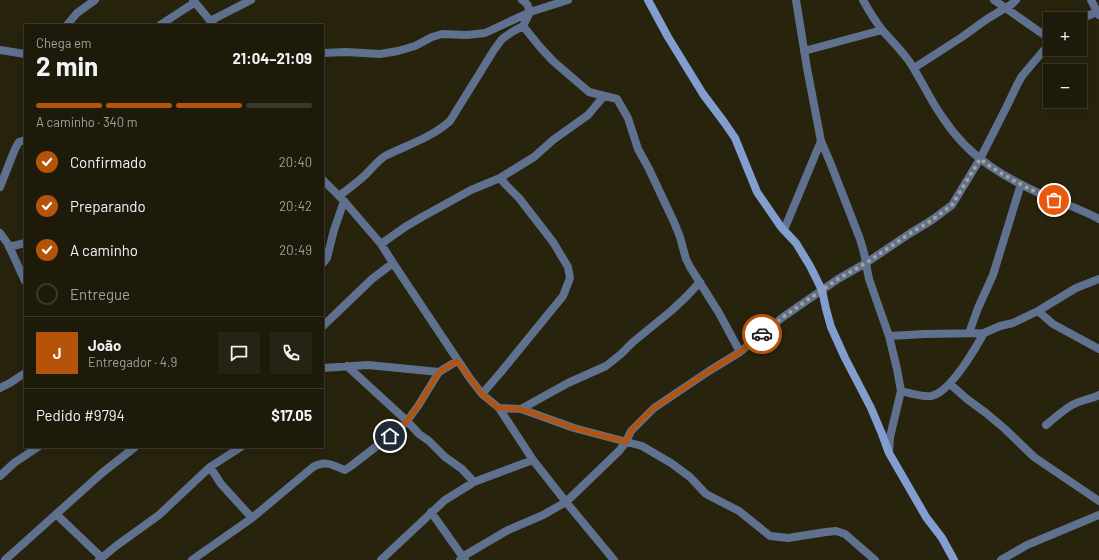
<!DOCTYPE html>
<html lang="pt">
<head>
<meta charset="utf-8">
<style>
  :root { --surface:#1d1a0a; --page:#252313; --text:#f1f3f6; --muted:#a0a19c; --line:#3b382b; --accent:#b45309 }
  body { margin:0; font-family:Barlow,sans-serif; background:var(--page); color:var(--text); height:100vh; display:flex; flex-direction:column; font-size:15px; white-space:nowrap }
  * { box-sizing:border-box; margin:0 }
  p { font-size:13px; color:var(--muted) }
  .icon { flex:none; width:22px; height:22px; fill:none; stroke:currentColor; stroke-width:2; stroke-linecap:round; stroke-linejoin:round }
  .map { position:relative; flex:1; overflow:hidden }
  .drawer { position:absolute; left:24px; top:24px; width:300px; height:424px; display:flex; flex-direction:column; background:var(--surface); border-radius:0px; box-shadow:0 4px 16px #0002,0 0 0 1px var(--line) }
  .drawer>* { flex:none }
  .controls { position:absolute; left:1043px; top:12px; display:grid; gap:8px }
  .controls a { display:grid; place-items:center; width:44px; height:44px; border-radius:0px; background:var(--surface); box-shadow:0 4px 16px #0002,0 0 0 1px var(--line); font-size:20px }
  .pin { position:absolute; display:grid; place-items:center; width:34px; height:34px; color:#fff; margin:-17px; border:2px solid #fff; border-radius:50%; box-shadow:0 1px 4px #0007 }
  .courier { position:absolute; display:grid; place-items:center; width:40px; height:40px; margin:-20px; border:3px solid #b45309; border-radius:50%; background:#fff; color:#222; box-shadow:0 1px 5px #0007 }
  .headline em { font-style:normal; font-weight:700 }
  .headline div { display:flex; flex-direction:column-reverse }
  .headline { display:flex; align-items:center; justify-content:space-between; height:68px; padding:0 12px }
  h1 { font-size:26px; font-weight:700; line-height:30px }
  .bar { display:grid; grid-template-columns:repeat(4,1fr); gap:6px 4px; align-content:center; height:48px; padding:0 12px }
  .bar i { height:5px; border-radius:3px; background:var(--line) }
  .bar .selected { background:var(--accent) }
  .bar p { grid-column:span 4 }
  .line { display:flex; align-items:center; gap:10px; padding:0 12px; border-top:1px solid var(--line) }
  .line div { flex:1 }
  .round { display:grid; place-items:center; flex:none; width:42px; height:42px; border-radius:0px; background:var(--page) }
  ol { padding:0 12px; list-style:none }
  li { display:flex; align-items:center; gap:12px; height:44px }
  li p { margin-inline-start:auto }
  li .icon { padding:4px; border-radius:50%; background:var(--accent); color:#fff; stroke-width:4 }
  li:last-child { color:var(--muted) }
  li i { width:22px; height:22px; border:2px solid var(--line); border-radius:50% }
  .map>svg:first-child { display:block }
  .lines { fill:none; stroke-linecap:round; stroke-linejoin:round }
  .street { stroke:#607190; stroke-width:8 }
  .secondary { stroke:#829dcf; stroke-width:8 }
  .done { stroke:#a7a494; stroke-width:4; stroke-dasharray:0 7.2 }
  .route { stroke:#b45309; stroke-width:5 }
</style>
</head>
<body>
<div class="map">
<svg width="1099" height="560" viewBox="0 0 1099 560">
  <rect width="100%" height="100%" fill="#27230d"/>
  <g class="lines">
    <path class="street" d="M193 0 213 24
      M796 0 807 68 821 141 830 162 860 239 864 253 869 279 889 336 897 369 901 391 890 437 889 452
      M863 0C869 11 875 21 883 31 892 41 901 50 909 61 921 79 930 100 943 118 955 136 972 154 990 166 1006 177 1025 187 1043 195 1062 203 1081 209 1099 219
      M994 0 1050 39
      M1091 0 1099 15
      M1080 19 1097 12
      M210 21 251 0
      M67 25 77 13 95 0
      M160 25 194 3
      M523 26 540 47 553 61 582 86 589 92 617 99 628 118 638 149 648 167 674 222 680 237 686 259 690 267 719 313 740 352
      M0 50 25 54
      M804 51 882 30
      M323 53 346 52 380 54 398 51 415 46 432 37 442 34 467 35 485 33 530 12 568 0
      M914 68 962 37 987 19 1012 4 1016 0
      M323 180 344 201 381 244 393 263 469 377 482 394 499 408 533 460 566 502 614 560
      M0 187 15 149 19 142 25 140
      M339 196C347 190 355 184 363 177 371 170 376 162 385 156 407 145 431 138 450 121L494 50 502 39 512 32 523 26 530 12 527 4 522 0
      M784 230 821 141
      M0 233 8 244 25 281
      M381 244 405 227 422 217 471 190 500 178 534 157 553 140 588 115 604 96
      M9 247 25 243
      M323 263 327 258 334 230 344 201
      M1038 311 1053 324 1099 349
      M323 326 372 279 393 263
      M969 333 978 308 993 275 1021 184
      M889 336 925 334 984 333 1000 326 1013 323 1038 311 1076 288 1099 279
      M347 366 407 421 419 434 429 441 445 457 462 469 474 482
      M323 368 368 365 439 372
      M950 384 967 399 986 413 1005 429 1034 457 1099 501
      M0 388 10 383 25 373
      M901 391C909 393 923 397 931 396 950 393 975 349 984 333
      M482 394 501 372 563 296 570 278 568 267 553 242 519 198 507 186 500 178
      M499 408 521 409 574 428 642 446 671 463 690 477 706 494 739 511 770 536 788 538 826 532 836 531 845 534 875 560
      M521 409 568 383 606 366 621 354 633 342 671 311 686 297 700 282
      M1046 425C1055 418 1064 409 1074 404 1082 400 1091 399 1099 395
      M210 467 221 484 252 518
      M0 476 14 463 38 447
      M431 512 465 560
      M56 514 102 558
      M5 560 102 473 135 447
      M99 560 116 546 159 515 210 467 241 447
      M192 560 252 518 313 467C326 460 332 465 345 470L351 466 399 429 407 421 418 406 439 372 457 361
      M381 560 445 500 474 482 533 460
      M460 560 462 557 508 530 543 515 566 502 619 451 626 442 631 431 654 408 709 371 740 352 783 317 838 279 866 263 909 234 932 220 952 205 980 159 1007 106 1017 85 1022 76 1050 43
      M1001 560 1027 545 1099 515"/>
    <path class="secondary" d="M648 0 668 37 703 94 724 122 735 138 757 192 781 227 796 243 810 266 822 290 826 309 831 327 845 358 871 408 882 434 889 453 926 517 942 538 954 560"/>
  </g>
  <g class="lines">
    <path class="done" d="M762 334 783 317 838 279 866 263 909 234 932 220 952 205 980 159C1003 176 1028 189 1054 200"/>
    <path class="route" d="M390 436 407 421 418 406 439 372 457 361 482 394 498 408 521 409 574 428 626 442 631 431 642 419 654 408 709 371 740 352 762 334"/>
  </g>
</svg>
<div class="controls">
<a>+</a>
<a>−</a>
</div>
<div class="pin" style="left:1054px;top:200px;background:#ea580c"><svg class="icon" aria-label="bag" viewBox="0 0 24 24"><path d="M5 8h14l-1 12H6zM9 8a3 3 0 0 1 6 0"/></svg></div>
<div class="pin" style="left:390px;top:436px;background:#1f2937"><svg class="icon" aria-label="home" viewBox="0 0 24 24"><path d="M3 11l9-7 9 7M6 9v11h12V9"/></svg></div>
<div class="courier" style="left:762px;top:334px"><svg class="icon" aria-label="car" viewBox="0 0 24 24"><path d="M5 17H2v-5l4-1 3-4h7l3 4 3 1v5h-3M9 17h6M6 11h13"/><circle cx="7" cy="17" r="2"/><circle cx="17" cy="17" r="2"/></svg></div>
<section class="drawer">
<div class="headline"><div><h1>2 min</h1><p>Chega em</p></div><em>21:04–21:09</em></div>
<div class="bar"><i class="selected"></i><i class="selected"></i><i class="selected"></i><i></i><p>A caminho · 340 m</p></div>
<ol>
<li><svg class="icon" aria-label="check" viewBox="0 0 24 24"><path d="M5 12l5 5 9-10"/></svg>Confirmado<p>20:40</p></li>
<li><svg class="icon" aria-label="check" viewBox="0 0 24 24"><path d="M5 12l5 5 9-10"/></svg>Preparando<p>20:42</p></li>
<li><svg class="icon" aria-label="check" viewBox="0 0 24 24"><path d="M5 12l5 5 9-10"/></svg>A caminho<p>20:49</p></li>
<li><i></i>Entregue</li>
</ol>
<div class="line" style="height:72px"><b class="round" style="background:var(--accent);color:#fff">J</b><div><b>João</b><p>Entregador · 4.9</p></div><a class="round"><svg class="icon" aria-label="chat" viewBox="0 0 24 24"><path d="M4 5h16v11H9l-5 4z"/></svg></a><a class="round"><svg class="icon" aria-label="phone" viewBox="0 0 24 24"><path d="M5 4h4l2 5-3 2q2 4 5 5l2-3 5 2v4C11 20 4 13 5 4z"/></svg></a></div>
<div class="line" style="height:52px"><div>Pedido #9794</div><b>$17.05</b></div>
</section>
</div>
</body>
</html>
